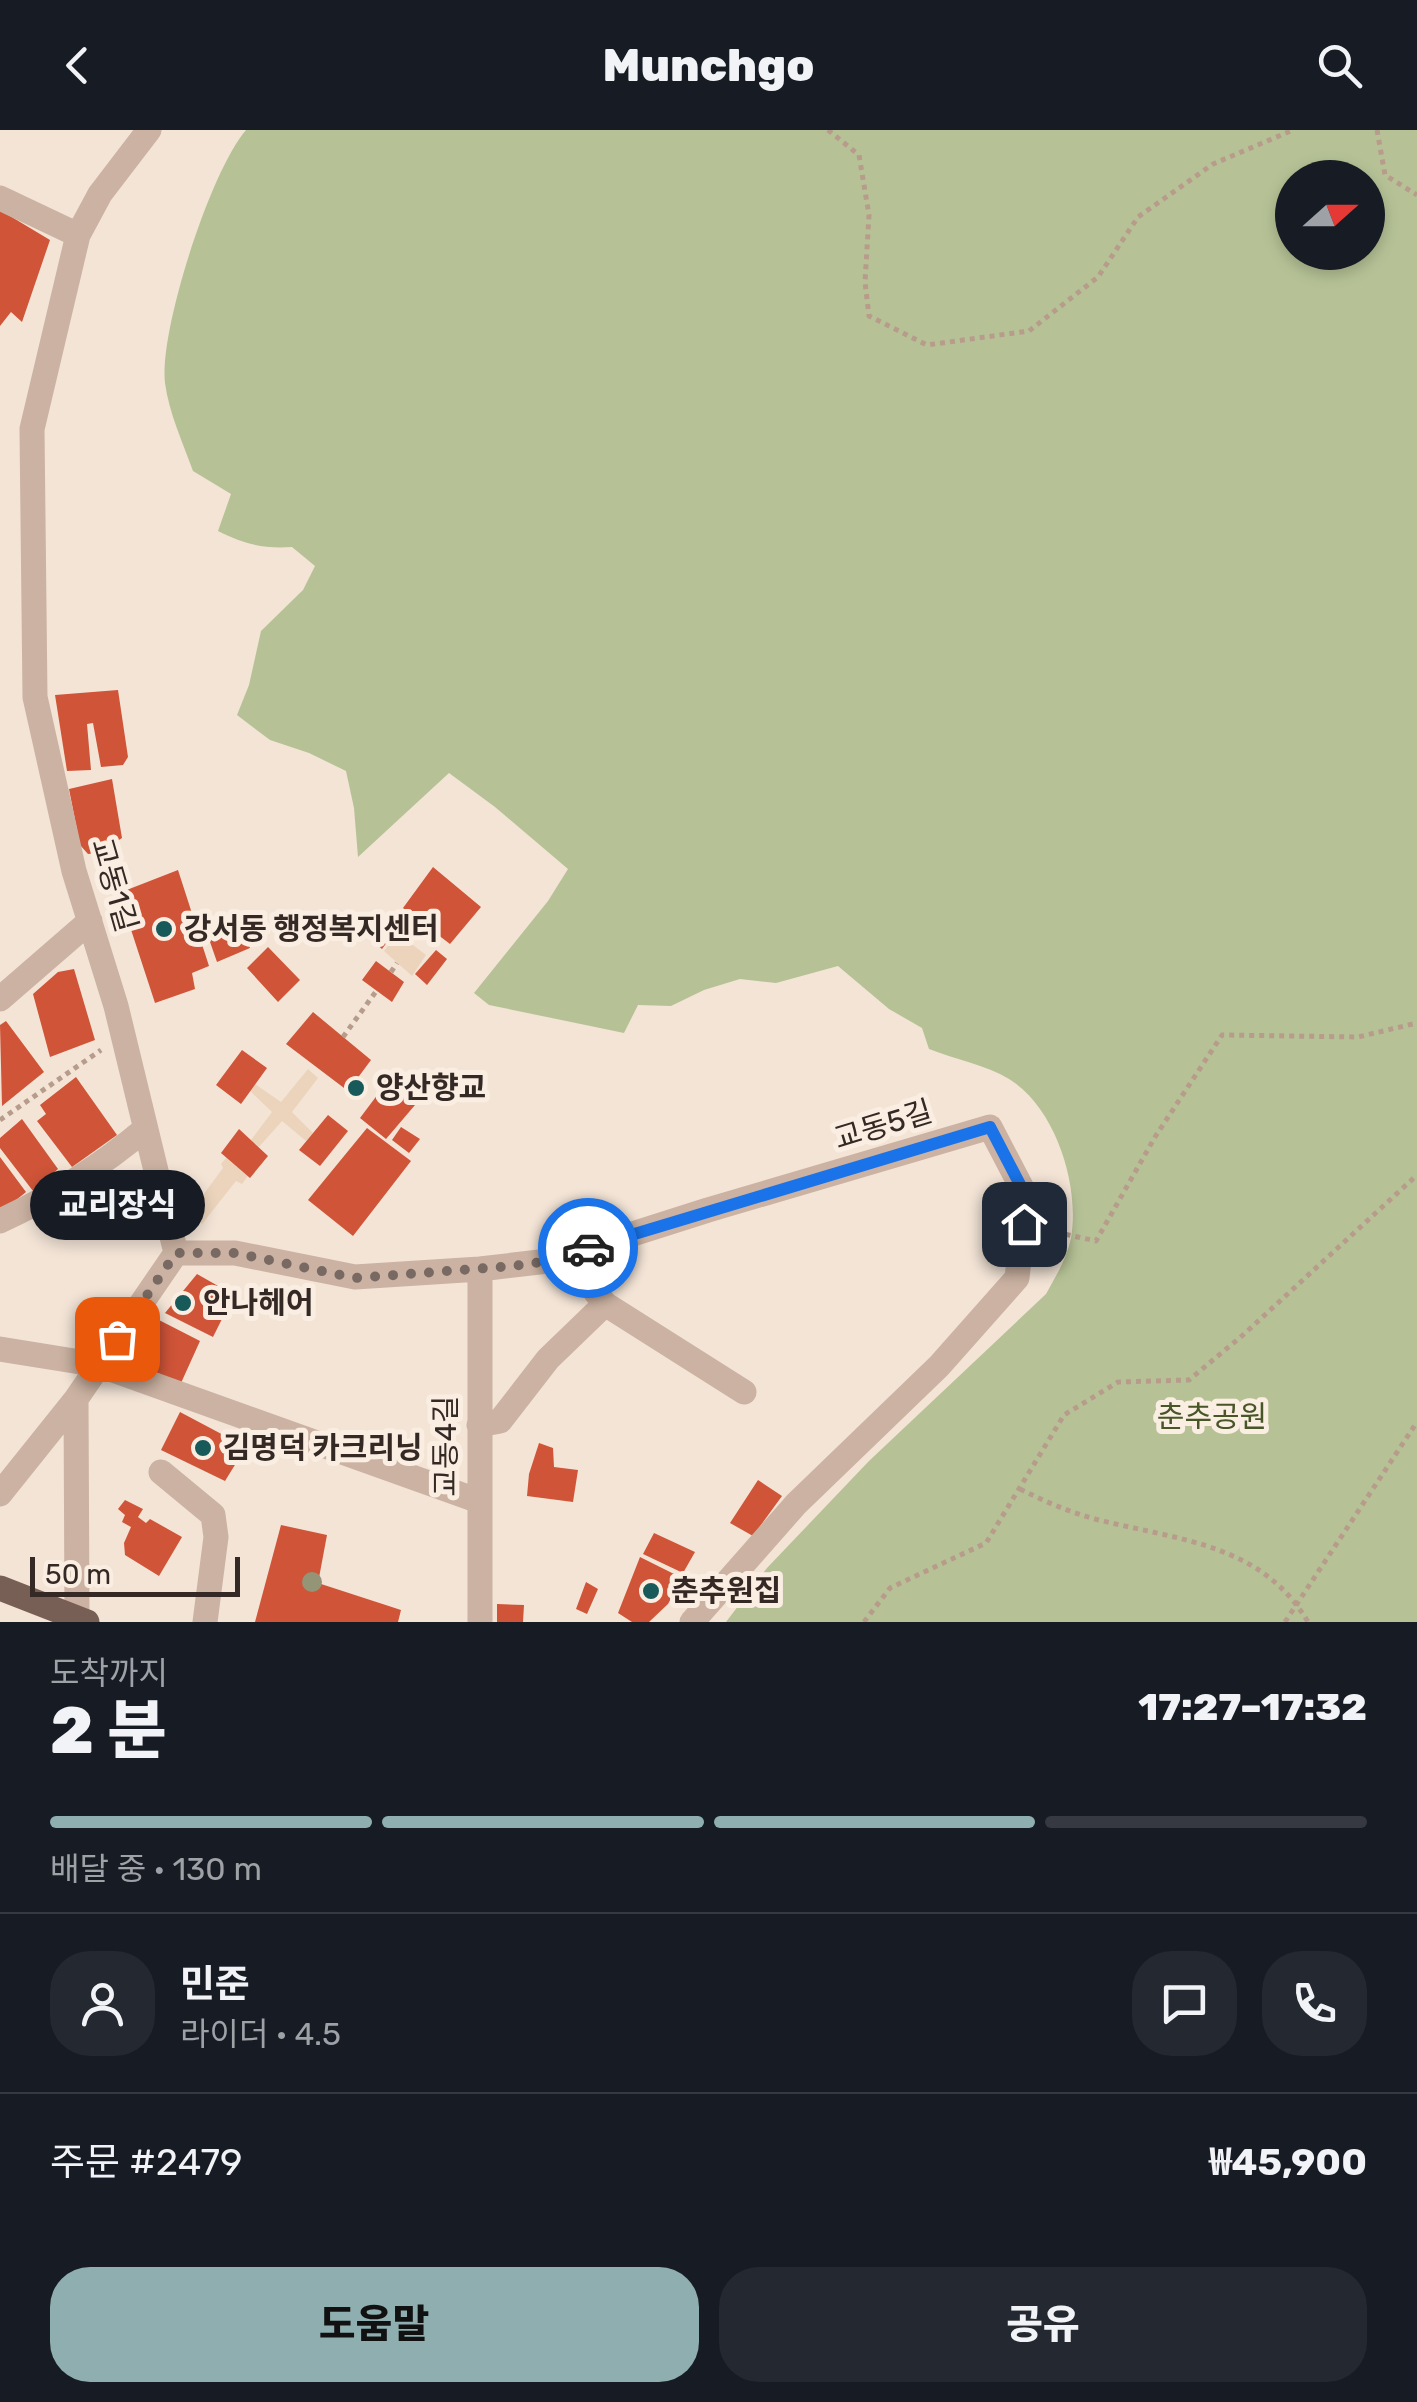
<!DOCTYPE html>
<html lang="ko">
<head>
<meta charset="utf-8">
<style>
  :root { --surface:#171b24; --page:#242831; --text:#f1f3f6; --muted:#9ea1a6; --line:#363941; --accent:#8faeaf }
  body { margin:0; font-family:Rubik,"Noto Sans KR",sans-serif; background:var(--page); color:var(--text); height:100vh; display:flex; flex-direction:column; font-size:38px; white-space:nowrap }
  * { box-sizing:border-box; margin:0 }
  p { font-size:32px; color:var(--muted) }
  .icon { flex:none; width:55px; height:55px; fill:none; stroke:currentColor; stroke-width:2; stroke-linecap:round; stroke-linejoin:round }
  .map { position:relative; height:1492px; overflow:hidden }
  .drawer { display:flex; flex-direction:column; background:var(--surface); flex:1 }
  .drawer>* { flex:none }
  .needle { width:65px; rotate:69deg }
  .controls { position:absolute; left:1275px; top:30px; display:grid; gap:20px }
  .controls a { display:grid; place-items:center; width:110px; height:110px; border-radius:50%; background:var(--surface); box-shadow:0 5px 15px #0003; font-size:50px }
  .scale { position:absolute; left:30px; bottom:25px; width:210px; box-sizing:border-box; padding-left:10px; border:5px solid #352925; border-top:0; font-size:28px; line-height:35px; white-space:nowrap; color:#352925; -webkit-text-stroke:8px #faeee3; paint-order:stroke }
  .pin { position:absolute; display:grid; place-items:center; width:85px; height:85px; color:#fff; margin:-42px; border-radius:20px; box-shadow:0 5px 15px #0006 }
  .courier { position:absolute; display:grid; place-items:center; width:100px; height:100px; margin:-50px; border:8px solid #1a73e8; border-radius:50%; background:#fff; color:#222; box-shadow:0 2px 12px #0007 }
  .bubble { position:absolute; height:70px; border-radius:35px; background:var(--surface); box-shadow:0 5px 15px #0003; font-size:32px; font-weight:800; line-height:70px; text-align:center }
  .headline em { font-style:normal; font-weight:800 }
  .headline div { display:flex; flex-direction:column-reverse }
  .headline { display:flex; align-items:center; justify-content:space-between; height:170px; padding:0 50px }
  h1 { font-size:65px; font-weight:800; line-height:75px }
  .bar { display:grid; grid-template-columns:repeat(4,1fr); gap:15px 10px; align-content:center; height:120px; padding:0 50px }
  .bar i { height:12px; border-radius:8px; background:var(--line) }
  .bar .active { background:var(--accent) }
  .bar p { grid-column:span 4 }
  .line { display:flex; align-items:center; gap:25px; padding:0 50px; border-top:2px solid var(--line) }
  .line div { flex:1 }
  .round { display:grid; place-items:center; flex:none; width:105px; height:105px; border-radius:40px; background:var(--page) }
  .action { display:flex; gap:20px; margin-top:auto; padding:20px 50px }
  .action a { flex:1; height:115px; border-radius:40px; background:var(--accent); color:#111; font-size:40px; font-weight:800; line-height:115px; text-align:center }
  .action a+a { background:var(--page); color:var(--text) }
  header { display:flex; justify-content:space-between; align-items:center; height:130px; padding:0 50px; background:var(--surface); font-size:45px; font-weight:800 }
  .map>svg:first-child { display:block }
  .green { fill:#b6c296; fill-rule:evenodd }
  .plaza { fill:#ecd4bc }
  .building { fill:#cf5438 }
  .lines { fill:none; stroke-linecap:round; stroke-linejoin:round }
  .path { stroke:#b79c8c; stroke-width:5; stroke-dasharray:5 5; stroke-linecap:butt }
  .minor { stroke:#cbb2a2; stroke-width:25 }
  .major { stroke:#785f55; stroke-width:25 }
  .tree { fill:#949576 }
  .done { stroke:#786a63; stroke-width:10; stroke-dasharray:0 18 }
  .route { stroke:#1a73e8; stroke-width:12 }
  .poi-dot { fill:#185959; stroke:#faeee3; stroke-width:4 }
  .labels { text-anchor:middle; stroke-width:10; stroke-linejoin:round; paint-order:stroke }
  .street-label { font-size:30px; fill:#352925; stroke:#faeee3 }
  .poi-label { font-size:30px; font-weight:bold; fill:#352925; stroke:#faeee3; text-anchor:start }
  .park-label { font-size:30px; fill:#475527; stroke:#faeee3 }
</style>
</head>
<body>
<header><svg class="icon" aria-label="back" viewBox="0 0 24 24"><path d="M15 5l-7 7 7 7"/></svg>Munchgo<svg class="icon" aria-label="search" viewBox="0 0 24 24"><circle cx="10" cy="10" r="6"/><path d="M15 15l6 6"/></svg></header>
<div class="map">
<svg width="1417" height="1492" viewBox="0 0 1417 1492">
  <rect width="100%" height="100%" fill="#f3e4d6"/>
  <path class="green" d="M246 0H1417V1492H726L767 1438 869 1331 1046 1164C1056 1146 1067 1128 1071 1108 1080 1056 1056 978 1009 949 986 935 954 929 929 919L922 898 889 879 838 836 776 853 740 849 704 860 671 876 638 875 624 903 489 875 474 863 548 771 568 739 495 677 449 643 358 727 354 678 346 641 309 623 270 610 237 585 249 555 261 501 303 460 315 436 292 417C263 419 244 414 218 401L231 364 193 341C183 313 169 283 165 253 159 200 211 40 246 0ZM1292 48H1368V122H1292Z"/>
  <path class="plaza" d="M397 803 426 825 412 846 384 821Z
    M308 939 318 948 292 982 313 1003 306 1011 282 991 259 1017 251 1010 272 982 250 961 255 954 281 972Z
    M226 1028 248 1046 242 1054 236 1051 202 1094 189 1084 223 1038 221 1034Z"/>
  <path class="building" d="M0 80 50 110 22 192 11 182 0 196Z
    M118 560 128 627 123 635 101 637 93 593 87 594 91 640 67 641 55 565Z
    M112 649 122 708 114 713V721L88 724 80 715 69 659Z
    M433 737 481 777 450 814 403 778Z
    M178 740 209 836 192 843 195 859 155 873 119 763Z
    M388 781 402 792 382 819 366 805Z
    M242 796 250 818 217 832 209 809Z
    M268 817 300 850 278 872 247 838Z
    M436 820 447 829 427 855 415 844Z
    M376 831 404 852 392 872 362 850Z
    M74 839 95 910 50 927 33 864 58 842Z
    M313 882 371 930 348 961 286 914Z
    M6 891 44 942 2 976 0 895Z
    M242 920 267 938 241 974 216 955Z
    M393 944 421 968 386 1009 360 988Z
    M76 947 117 1005 72 1037 37 991 46 984 40 975Z
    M328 985 348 1001 320 1036 299 1020Z
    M22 989 58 1039 33 1061 0 1018V1008Z
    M401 997 420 1009 409 1023 392 1010Z
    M367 998 411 1031 353 1106 308 1070Z
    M239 999 268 1026 250 1048 221 1023Z
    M0 1027 26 1062 0 1083Z
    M197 1144 234 1165 213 1207 165 1183Z
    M157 1189 200 1211 181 1253 127 1230Z
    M180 1282 246 1317 225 1351 161 1320Z
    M539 1313 553 1318 554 1337 578 1340 573 1372 527 1366 529 1344Z
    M758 1350 782 1366 753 1406 730 1393Z
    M125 1370 143 1379 138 1387 146 1393 150 1389 182 1407 159 1446 125 1425 124 1413 131 1397 122 1392 125 1385 118 1379Z
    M281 1395 327 1405 318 1453 401 1480 398 1492H255Z
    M654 1403 695 1422 683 1443 643 1424Z
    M640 1427 682 1448 668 1474 649 1492H632L618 1483Z
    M586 1452 598 1459 587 1484 576 1479Z
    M497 1474 524 1475 523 1492H497Z"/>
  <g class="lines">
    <path class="path" d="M828 0 859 25 869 85 865 152 869 186 927 215 1029 201 1098 147 1138 87 1213 34 1293 0
      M1377 0 1385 45 1417 65
      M391 842 397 833
      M343 907 377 860
      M0 990 101 920
      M1046 1100 1096 1111 1155 1007 1222 905 1358 907 1417 893
      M1020 1359C1046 1372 1071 1383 1099 1390 1179 1410 1262 1414 1308 1492
      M864 1492 890 1458 986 1413 1064 1285 1118 1252 1189 1250 1243 1205 1417 1045
      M1285 1492 1417 1292"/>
    <path class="minor" d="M0 68 78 105 32 299 35 567 74 741 116 876 176 1123 76 1269 0 1364
      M78 105 100 64 149 0
      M0 869 90 791
      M0 1091C54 1066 100 1037 145 999
      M176 1123H235L355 1147 480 1139 548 1131 708 1080 990 997 1026 1066 1017 1148 939 1236 796 1374 692 1492
      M567 1125 605 1174 744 1262
      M0 1219 99 1235 479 1371
      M76 1269 77 1487
      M479 1295 500 1291 548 1229 605 1174
      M161 1342 213 1385 216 1407 205 1492
      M480 1492V1139"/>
    <path class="major" d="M0 1458 87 1492"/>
  </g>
  <circle class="tree" cx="312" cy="1452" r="10"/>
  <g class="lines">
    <path class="done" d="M117 1209 176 1123H235L355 1148 514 1136 548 1131 588 1118"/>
    <path class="route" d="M588 1118 990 997 1026 1066 1024 1094"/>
  </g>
  <g class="poi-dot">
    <circle cx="164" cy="799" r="10"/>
    <circle cx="356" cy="958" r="10"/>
    <circle cx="183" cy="1173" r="10"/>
    <circle cx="203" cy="1318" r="10"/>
    <circle cx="651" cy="1461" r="10"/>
  </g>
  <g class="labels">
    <g class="street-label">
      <text transform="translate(114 755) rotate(74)" y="10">교동1길</text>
      <text transform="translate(883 995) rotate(-17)" y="10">교동5길</text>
      <text transform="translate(446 1316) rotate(-90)" y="10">교동4길</text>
    </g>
    <g class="poi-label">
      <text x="184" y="809">강서동 행정복지센터</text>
      <text x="376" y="968">양산향교</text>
      <text x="203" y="1183">안나헤어</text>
      <text x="223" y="1328">김명덕 카크리닝</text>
      <text x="671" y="1471">춘추원집</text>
    </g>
    <g class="park-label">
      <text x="1212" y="1297">춘추공원</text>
    </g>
  </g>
</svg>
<div class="controls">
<a><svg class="needle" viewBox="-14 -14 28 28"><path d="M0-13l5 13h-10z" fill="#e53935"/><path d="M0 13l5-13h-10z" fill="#9ea1a6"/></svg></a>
</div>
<div class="scale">50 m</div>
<div class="pin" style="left:117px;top:1209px;background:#ea580c"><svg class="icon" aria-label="bag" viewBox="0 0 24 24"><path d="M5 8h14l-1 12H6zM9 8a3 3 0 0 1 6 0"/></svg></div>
<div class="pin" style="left:1024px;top:1094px;background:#1f2937"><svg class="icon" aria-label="home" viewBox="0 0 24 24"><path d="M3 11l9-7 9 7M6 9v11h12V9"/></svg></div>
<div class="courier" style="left:588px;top:1118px"><svg class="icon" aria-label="car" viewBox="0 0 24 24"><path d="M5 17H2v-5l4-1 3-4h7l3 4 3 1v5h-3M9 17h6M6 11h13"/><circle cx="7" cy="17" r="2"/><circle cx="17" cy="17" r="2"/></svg></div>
<div class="bubble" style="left:30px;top:1040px;width:175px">교리장식</div>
</div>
<section class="drawer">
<div class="headline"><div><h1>2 분</h1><p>도착까지</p></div><em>17:27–17:32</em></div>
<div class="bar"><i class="active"></i><i class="active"></i><i class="active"></i><i></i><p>배달 중 · 130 m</p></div>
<div class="line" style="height:180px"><a class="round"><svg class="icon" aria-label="person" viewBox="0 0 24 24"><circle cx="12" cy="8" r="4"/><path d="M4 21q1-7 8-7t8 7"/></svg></a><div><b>민준</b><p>라이더 · 4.5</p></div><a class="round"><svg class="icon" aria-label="chat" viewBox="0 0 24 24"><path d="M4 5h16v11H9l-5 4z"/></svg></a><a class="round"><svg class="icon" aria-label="phone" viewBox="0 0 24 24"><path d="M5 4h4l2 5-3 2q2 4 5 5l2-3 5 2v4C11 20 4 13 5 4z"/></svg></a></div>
<div class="line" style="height:130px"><div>주문 #2479</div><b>₩45,900</b></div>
<div class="action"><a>도움말</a><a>공유</a></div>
</section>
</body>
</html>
